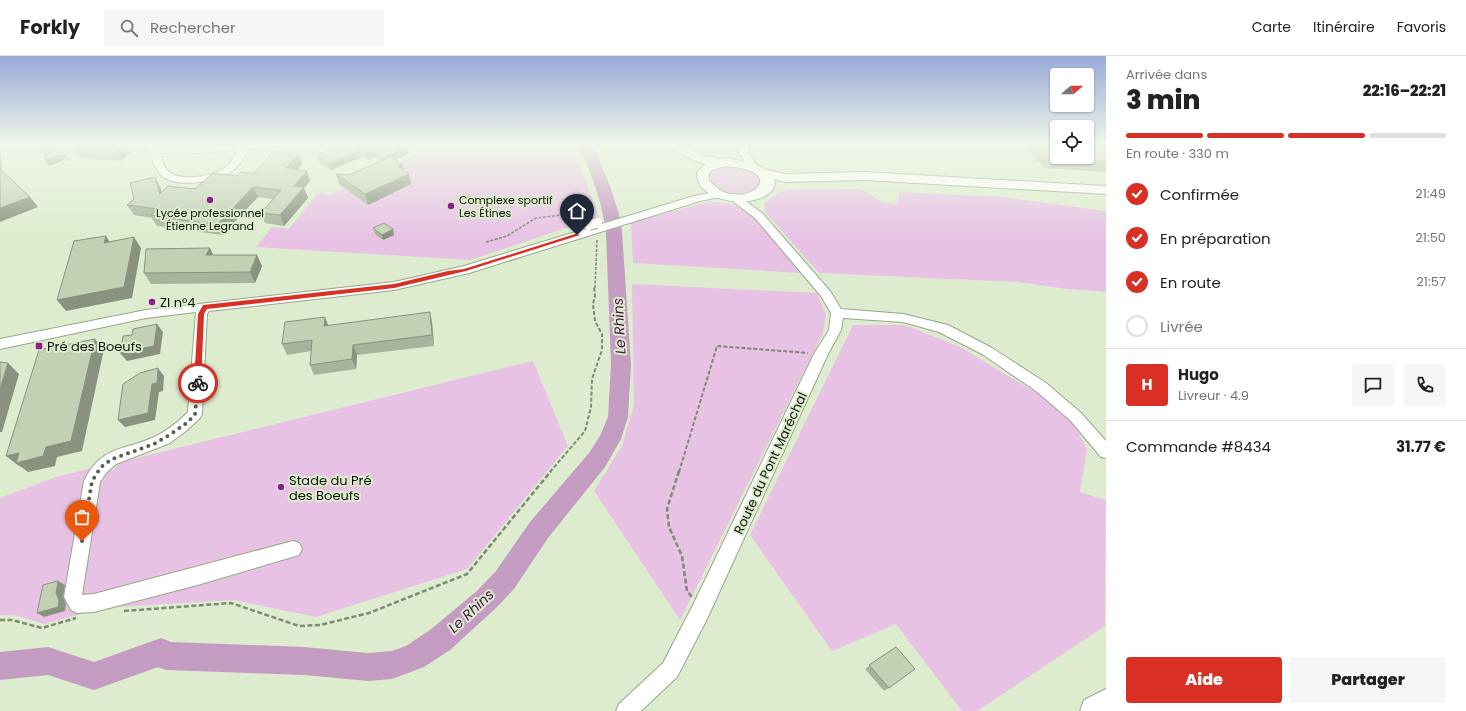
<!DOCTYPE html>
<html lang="fr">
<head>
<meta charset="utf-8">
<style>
  :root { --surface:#fff; --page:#f6f6f6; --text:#222; --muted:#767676; --line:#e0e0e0; --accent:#d93025 }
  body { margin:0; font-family:Poppins,sans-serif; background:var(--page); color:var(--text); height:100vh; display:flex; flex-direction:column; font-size:15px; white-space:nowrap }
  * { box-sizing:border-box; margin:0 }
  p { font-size:13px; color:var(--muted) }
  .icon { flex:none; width:22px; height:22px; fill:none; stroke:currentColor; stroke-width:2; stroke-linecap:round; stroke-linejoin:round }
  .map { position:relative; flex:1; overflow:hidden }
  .panel { display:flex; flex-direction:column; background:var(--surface); width:360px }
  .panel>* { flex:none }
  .needle { width:26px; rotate:70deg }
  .tools { position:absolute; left:1050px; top:12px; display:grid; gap:8px }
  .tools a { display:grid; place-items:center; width:44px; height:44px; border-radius:4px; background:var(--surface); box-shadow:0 1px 3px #0004; font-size:20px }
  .pin { position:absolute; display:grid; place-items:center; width:34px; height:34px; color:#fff; margin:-41px -17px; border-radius:50% 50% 50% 0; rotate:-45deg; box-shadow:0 0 4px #0007 }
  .pin .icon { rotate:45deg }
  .courier { position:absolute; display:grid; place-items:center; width:40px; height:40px; margin:-20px; border:3px solid #d93025; border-radius:50%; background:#fff; color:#222; box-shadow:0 1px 5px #0007 }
  .head em { font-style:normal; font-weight:800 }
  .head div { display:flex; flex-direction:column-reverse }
  .head { display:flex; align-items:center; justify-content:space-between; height:68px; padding:0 20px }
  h1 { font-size:26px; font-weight:800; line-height:30px }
  .bar { display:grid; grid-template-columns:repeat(4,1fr); gap:6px 4px; align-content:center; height:48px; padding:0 20px }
  .bar i { height:5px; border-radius:3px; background:var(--line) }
  .bar .on { background:var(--accent) }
  .bar p { grid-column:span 4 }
  .line { display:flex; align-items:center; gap:10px; padding:0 20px; border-top:1px solid var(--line) }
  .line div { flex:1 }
  .round { display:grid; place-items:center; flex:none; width:42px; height:42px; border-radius:4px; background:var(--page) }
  ol { padding:0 20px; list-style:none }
  li { display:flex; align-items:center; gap:12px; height:44px }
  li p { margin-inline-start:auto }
  li .icon { padding:4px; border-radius:50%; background:var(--accent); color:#fff; stroke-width:4 }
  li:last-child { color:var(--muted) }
  li i { width:22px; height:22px; border:2px solid var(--line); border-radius:50% }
  .cta { display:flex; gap:8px; margin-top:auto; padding:8px 20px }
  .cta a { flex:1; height:46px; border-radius:4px; background:var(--accent); color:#fff; font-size:16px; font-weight:800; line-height:46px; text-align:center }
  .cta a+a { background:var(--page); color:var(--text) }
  header { display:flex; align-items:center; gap:24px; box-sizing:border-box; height:56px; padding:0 20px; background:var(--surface); border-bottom:1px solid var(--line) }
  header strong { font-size:19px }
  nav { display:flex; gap:22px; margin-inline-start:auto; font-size:14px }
  .search { width:280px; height:36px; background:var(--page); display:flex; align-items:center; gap:10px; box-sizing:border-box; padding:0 14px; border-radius:4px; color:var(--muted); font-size:15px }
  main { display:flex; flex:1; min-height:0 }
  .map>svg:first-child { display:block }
  .green { fill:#e8c2e5 }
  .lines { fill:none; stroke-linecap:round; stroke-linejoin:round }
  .river { fill:#c49bc1; fill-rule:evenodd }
  .minor-casing { stroke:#98a68a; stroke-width:2 }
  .major-casing { stroke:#98a68a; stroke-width:2 }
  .highway-casing { stroke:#98a68a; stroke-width:2 }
  .path-far2 { stroke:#7f8a75; stroke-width:1.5; stroke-dasharray:3 1.5; stroke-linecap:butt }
  .path-far1 { stroke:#7f8a75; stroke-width:2; stroke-dasharray:4 2; stroke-linecap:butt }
  .path { stroke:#7f8a75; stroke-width:2.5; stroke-dasharray:5 2.5; stroke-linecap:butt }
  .minor { fill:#fff; fill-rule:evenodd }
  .major { fill:#fff; fill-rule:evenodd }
  .highway { fill:#fff; fill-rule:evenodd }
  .minor-bridge-casing { stroke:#98a68a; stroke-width:12; stroke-linecap:butt }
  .minor-bridge { stroke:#fff; stroke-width:10 }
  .wall { fill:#a7b49b }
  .shaded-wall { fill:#88927e }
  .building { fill:#c2d1b4; stroke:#88927e }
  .route { fill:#d93025 }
  .done { stroke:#565f4e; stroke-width:4; stroke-dasharray:0 7.2 }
  .poi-dot { fill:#8a2289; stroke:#ddecce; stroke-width:1.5 }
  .labels { text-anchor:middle; stroke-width:4; stroke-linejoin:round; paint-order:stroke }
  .far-poi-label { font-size:11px; fill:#0e1309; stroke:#ddecce; text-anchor:start }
  .poi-label { font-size:13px; fill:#0e1309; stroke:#ddecce; text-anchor:start }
  .street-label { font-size:13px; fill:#0e1309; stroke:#ddecce }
  .water-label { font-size:14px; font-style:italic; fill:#481647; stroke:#ddecce }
</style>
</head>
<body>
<header>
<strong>Forkly</strong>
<div class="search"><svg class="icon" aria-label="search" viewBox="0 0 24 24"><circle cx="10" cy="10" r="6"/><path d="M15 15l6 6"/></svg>Rechercher</div>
<nav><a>Carte</a><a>Itinéraire</a><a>Favoris</a></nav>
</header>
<main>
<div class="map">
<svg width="1106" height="655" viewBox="0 0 1106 655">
  <rect width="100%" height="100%" fill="#ddecce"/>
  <path class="green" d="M435 89 486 91 490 89H572L599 161 470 204 256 191 272 171 289 173 318 137 332 139Z
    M730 110C741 111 755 114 761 124L760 131C744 140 722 140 711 124V117L718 112Z
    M861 133 882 146 898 148 899 136 1003 141 1106 155V236L1067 233 1018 226 819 217 766 157 764 148 777 137 789 134Z
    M717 146C725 147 733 148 741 151 758 160 788 201 801 217L633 207 631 166 705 147Z
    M632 228 817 237 826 259 823 277 680 564 594 435 622 390 634 349Z
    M853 269H905L960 291 1040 339 1074 368 1087 393 1080 436 1106 444 1105 570 977 655H962L896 568 832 595 750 479Z
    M533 305 568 390 467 513 316 561 233 544 102 552 44 568 15 559H0V442L56 421 92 412V413L113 414 120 406Z"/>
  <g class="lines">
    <path class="river" d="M579 89H593L610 130 620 161 622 176 631 309 628 361 621 383 605 411 548 482 514 533 496 552 450 594 424 611 392 623 368 625 304 619 166 614 158 611 94 634 48 619 0 624V596L48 591 94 606 161 582 171 586 304 591 368 597 392 595 406 590 430 574 478 534 496 515 530 466 589 397 600 380 608 361 611 309 606 176C602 145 591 118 579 89Z"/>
    <g class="minor-casing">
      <path id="minor" d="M145 89H155L157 91 193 92 262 89 260 91 248 93C244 103 238 112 229 117 215 127 174 132 161 119 153 111 152 98 145 89ZM238 94C234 102 230 108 223 113 211 121 177 126 167 114 163 110 162 102 160 97H193Z
        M738 89H748V95L758 111 756 113H750L738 95Z
        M721 135 726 138 725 140 700 145 469 217 394 234 209 255 207 258 202 358 200 362 186 375 170 387 116 408 106 417 100 426 82 539 94 538 293 485 299 487 302 493 299 499 201 528 94 556 77 557 71 554 64 541 84 425C101 390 122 395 152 382 166 376 178 366 188 356L196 256 146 262 0 293V283L146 254 394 226 464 210 694 140Z
        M734 138 738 139 763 158 830 235 841 253 903 258 948 269 992 292 1046 327 1080 356 1106 385V402L1101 401 1070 364 1036 335 982 298 939 276 903 266 843 262 841 274 828 298 707 563 677 621 641 655H616L619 648 663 607 693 549 814 298 829 274 831 257 821 240 755 162 730 143 729 141Z"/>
    </g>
    <g class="major-casing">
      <path id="major" d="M668 89H684L706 100 720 103 724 102 737 104 759 110 767 114 785 118 865 116 1106 130V138L865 124 785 126 774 123C782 153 696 155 697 116L706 108 698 106 670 92ZM725 110C799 115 738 162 709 124V117L713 114Z"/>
    </g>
    <g class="highway-casing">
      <path id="highway" d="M1106 633V655H1080L1084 644Z"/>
    </g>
    <path class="path-far2" d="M486 186 507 180 536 162 571 158 584 159
      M595 232 597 183"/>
    <path class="path-far1" d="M550 416 585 375 591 351 592 323 602 294V278L595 265 593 248 595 240 594 231
      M679 416 717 290 808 297"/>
    <path class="path" d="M679 415 667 453 669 471 682 500 687 535 692 541
      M124 555 231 547 299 570 320 569 369 557 467 518 551 415
      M0 564H12L42 572 76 562"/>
    <use href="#minor" class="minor"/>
    <use href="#major" class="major"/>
    <use href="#highway" class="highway"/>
    <g class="minor-bridge-casing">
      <path id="minor-bridge" d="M589 169 597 167"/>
    </g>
    <use href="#minor-bridge" class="minor-bridge"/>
  </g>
  <path class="wall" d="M71 89H127L131 96 121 105 80 102Z
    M339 89 409 90 410 97 395 104 403 113 411 128 368 149 339 128 336 118 349 119 381 105 375 101 368 104 362 101 331 114 320 107 317 99Z
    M1020 89H1106V116L1044 112 1027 91H1022Z
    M42 96 67 100 71 105 64 104 49 110 45 104 46 102Z
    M299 98 302 108 297 114 307 115 310 125 304 132 308 142 284 170 265 167 261 157 273 143 258 141 222 179 157 170 152 162 134 159 127 149 134 143 155 121 160 131 162 136 195 133 237 120 253 118Z
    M373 172 393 173 394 179 383 184 375 178Z
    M210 192 213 199 262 210 255 227 151 228 144 217Z
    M432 266 434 290 357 299 356 313 314 319 310 309 311 295 287 299 282 288 328 270Z
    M896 591 889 632 884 635 865 613Z"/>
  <path class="shaded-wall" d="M113 89H127L131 96 121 105 112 90Z
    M409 90 410 97 386 108 384 101Z
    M360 93 362 101 331 114 329 107Z
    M0 94 2 115 5 121 0 115Z
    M373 94 375 101 368 104 366 97Z
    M299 98 302 108 290 123 286 112Z
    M60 99 64 104 49 110 45 104Z
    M402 108 404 119 398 110Z
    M307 115 310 125 304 132 308 142 284 170 280 159 294 130Z
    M409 118 411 128 368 149 365 138Z
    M155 121 160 131 165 148 160 138Z
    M253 131 258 141 222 179 217 169Z
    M30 141 38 151 0 166V152Z
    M393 173 394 179 383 184 382 179Z
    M106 180 113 191 104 187Z
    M134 181 141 192 132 242 66 255 57 244Z
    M210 192 215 203 206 199Z
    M257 199 262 210 255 227 250 216Z
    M430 256 432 266 434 290 432 279Z
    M325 261 329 271 324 270Z
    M157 268 163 276 160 298 127 305 120 297Z
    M95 283 104 293 82 395 57 401 55 410 28 416 20 410H19L6 400Z
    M353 289 357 299 356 313 352 303Z
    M8 307 19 318 2 376H0V333Z
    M158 312 164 320 163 335 159 336 155 364 125 371 118 364 152 328Z
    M58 525 65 529 63 541 66 548 65 555 44 561 37 557 56 537Z"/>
  <path class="building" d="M46 89H55L67 100 60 99 45 104 48 97 42 96Z
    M100 89H113L112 90Z
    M339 89H408L409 90 384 101 373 94 366 97 360 93 329 107 317 99Z
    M1040 89H1057V101H1087V89H1106V105L1050 102Z
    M274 95 299 98 286 112 307 115 294 130 304 131 280 159 261 157 281 134 253 131 217 169 151 159 158 153 127 149 134 143 130 127 155 121 160 138 168 130 195 133 213 117 237 120 241 116 253 118Z
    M390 101 402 108 398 110 409 118 365 138 336 118 349 119Z
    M0 113 30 141 0 152Z
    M384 167 393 173 382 179 373 172Z
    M106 180 104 187 134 181 124 231 57 244 74 185Z
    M210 192 206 199H257L250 216 144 217 146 193Z
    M430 256 432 279 353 289 352 303 310 309 312 284 282 288 285 266 325 261 324 270Z
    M157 268 154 290 120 297 123 280 132 279 133 273Z
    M95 283 71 385 46 391 43 400 16 407 19 397 6 400 39 294Z
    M0 306 8 307 0 333Z
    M158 312 157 327 152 328 148 357 118 364 123 328 140 317Z
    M58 525 56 537 59 544 58 551 37 557 43 529Z
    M896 591 915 613 889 632 869 609Z"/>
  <linearGradient id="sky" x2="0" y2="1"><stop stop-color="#99aad8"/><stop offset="0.49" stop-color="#f0f6e9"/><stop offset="1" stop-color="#f0f6e9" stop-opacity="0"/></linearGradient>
  <rect width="1106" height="181" fill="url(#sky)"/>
  <path class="route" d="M575 178 580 179 466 215 394 232 207 253 204 258 201 327 198 330 194 327 198 258 203 249 394 228 448 215 464 213Z"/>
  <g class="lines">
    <path class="done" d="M82 485 92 425 101 411 112 403 154 388 171 378 188 366 195 358 198 327"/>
  </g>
  <g class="poi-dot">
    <circle cx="210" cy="144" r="4"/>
    <circle cx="451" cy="150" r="4"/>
    <circle cx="152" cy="246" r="4"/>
    <rect x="35" y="286" width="8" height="8" rx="2"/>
    <circle cx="281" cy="431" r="4"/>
  </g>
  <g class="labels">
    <g class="far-poi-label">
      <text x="459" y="148">Complexe sportif<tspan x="459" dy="13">Les Étines</tspan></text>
      <text x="210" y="161" text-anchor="middle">Lycée professionnel<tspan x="210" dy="13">Étienne Legrand</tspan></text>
    </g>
    <g class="poi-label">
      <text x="160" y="251">ZI n°4</text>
      <text x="47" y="295">Pré des Boeufs</text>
      <text x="289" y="429">Stade du Pré<tspan x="289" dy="15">des Boeufs</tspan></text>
    </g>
    <g class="street-label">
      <text transform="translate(770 407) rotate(-65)" y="5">Route du Pont Maréchal</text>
    </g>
    <g class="water-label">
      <text transform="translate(619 270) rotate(-93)" y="5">Le Rhins</text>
      <text transform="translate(471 555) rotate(-43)" y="5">Le Rhins</text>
    </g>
  </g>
</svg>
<div class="tools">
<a><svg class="needle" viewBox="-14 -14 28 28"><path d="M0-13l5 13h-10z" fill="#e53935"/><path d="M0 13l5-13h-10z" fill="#767676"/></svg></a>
<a><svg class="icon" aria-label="locate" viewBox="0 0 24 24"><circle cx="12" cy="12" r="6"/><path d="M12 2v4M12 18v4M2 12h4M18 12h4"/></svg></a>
</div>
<div class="pin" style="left:82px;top:485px;background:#ea580c"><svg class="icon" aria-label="bag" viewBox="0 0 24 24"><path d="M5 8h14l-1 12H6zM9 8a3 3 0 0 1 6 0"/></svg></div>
<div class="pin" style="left:577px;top:179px;background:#1f2937"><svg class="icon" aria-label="home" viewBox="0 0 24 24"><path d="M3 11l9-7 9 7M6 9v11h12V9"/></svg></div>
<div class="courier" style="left:198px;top:327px"><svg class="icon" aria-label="bike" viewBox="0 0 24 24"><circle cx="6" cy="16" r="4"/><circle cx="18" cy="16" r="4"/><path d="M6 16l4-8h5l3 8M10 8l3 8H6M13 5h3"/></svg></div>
</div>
<section class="panel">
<div class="head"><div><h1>3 min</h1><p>Arrivée dans</p></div><em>22:16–22:21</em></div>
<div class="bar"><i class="on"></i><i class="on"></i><i class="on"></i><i></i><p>En route · 330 m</p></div>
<ol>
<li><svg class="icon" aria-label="check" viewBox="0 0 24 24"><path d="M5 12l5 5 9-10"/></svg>Confirmée<p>21:49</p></li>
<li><svg class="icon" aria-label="check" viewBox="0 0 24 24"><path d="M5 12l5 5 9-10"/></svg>En préparation<p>21:50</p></li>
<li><svg class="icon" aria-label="check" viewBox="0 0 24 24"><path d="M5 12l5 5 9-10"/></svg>En route<p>21:57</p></li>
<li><i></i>Livrée</li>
</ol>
<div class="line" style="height:72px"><b class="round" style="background:var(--accent);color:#fff">H</b><div><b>Hugo</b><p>Livreur · 4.9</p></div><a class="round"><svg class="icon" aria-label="chat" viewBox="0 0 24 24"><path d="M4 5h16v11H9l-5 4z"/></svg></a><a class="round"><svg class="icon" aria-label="phone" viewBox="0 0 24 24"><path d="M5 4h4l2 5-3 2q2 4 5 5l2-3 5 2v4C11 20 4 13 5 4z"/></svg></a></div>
<div class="line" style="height:52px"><div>Commande #8434</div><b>31.77 €</b></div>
<div class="cta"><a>Aide</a><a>Partager</a></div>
</section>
</main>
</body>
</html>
